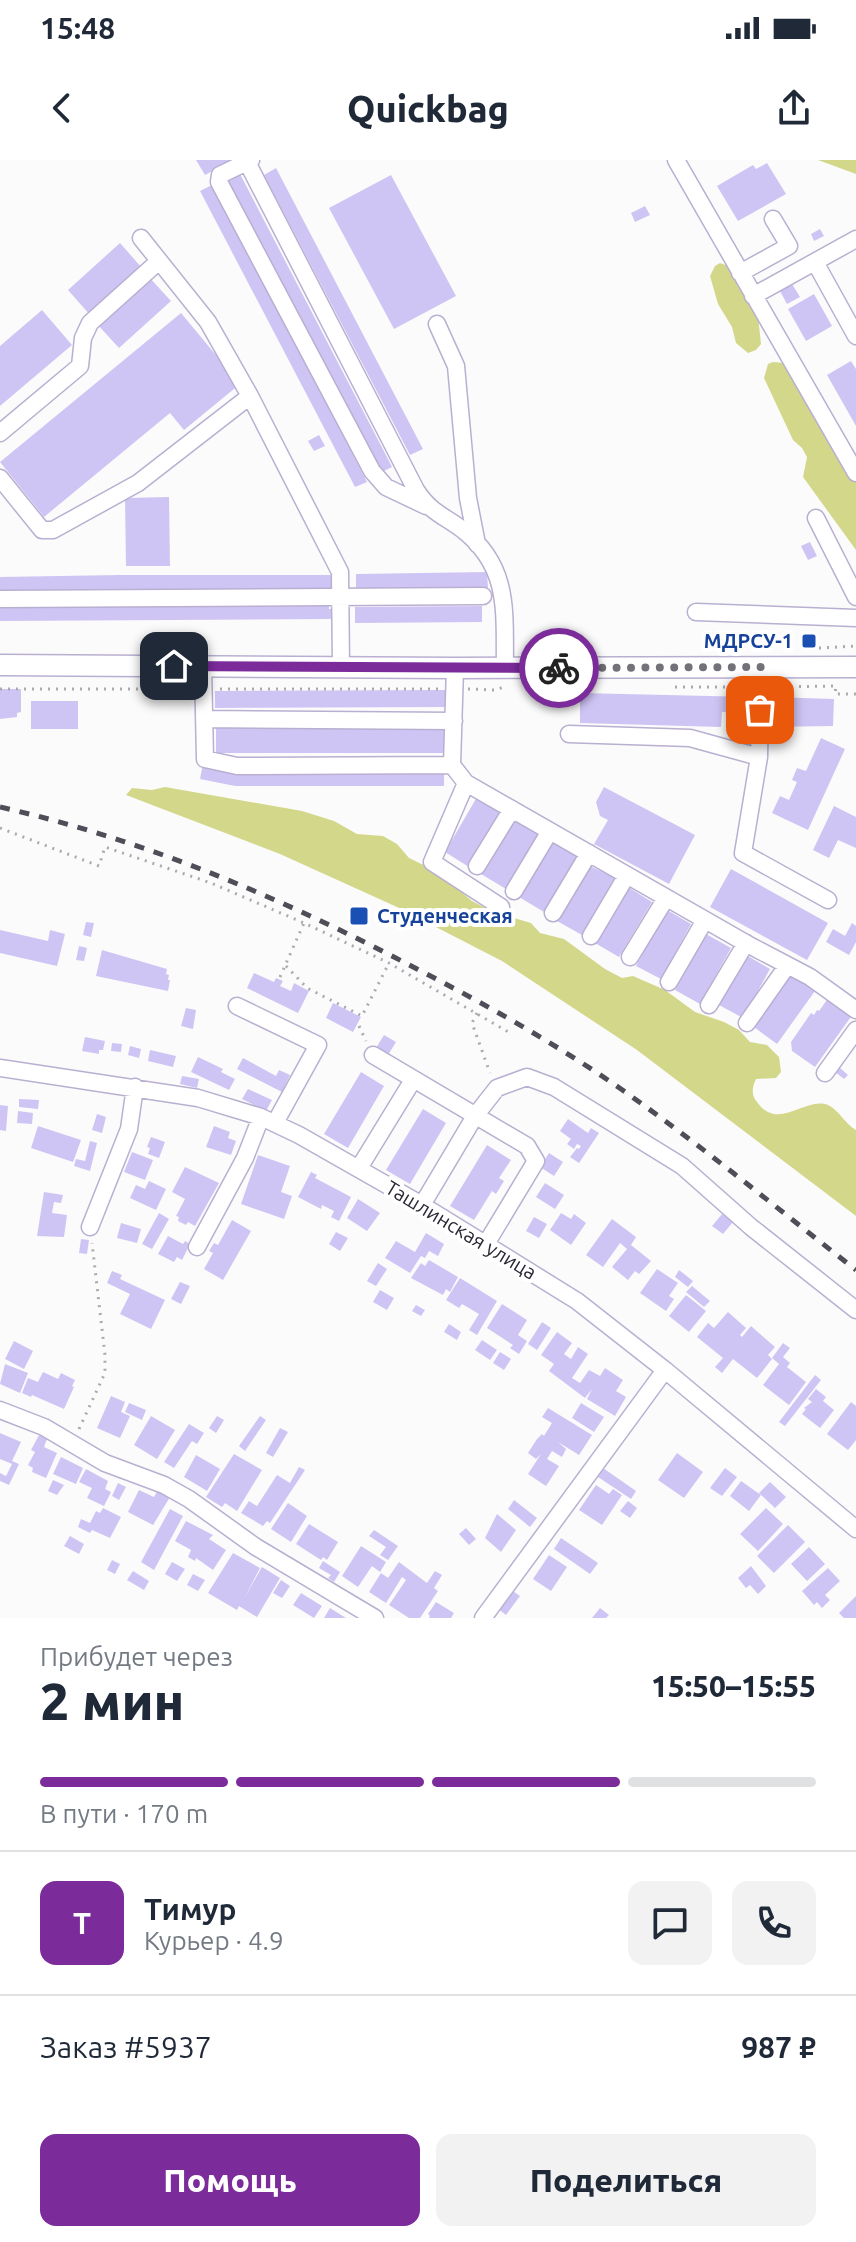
<!DOCTYPE html>
<html lang="ru">
<head>
<meta charset="utf-8">
<style>
  :root { --surface:#fff; --page:#f2f2f3; --text:#1f2937; --muted:#747a83; --line:#e0e1e3; --accent:#7c2b9b }
  body { margin:0; font-family:Ubuntu,sans-serif; background:var(--page); color:var(--text); height:100vh; display:flex; flex-direction:column; font-size:30px; white-space:nowrap }
  * { box-sizing:border-box; margin:0 }
  p { font-size:26px; color:var(--muted) }
  .icon { flex:none; width:44px; height:44px; fill:none; stroke:currentColor; stroke-width:2; stroke-linecap:round; stroke-linejoin:round }
  .map { position:relative; height:1458px; overflow:hidden }
  .side { display:flex; flex-direction:column; background:var(--surface); flex:1 }
  .side>* { flex:none }
  .pin { position:absolute; display:grid; place-items:center; width:68px; height:68px; color:#fff; margin:-34px; border-radius:16px; box-shadow:0 4px 12px #0006 }
  .courier { position:absolute; display:grid; place-items:center; width:80px; height:80px; margin:-40px; border:6px solid #7c2b9b; border-radius:50%; background:#fff; color:#222; box-shadow:0 2px 10px #0007 }
  .head em { font-style:normal; font-weight:800 }
  .head div { display:flex; flex-direction:column-reverse }
  .head { display:flex; align-items:center; justify-content:space-between; height:136px; padding:0 40px }
  h1 { font-size:52px; font-weight:800; line-height:60px }
  .bar { display:grid; grid-template-columns:repeat(4,1fr); gap:12px 8px; align-content:center; height:96px; padding:0 40px }
  .bar i { height:10px; border-radius:6px; background:var(--line) }
  .bar .active { background:var(--accent) }
  .bar p { grid-column:span 4 }
  .line { display:flex; align-items:center; gap:20px; padding:0 40px; border-top:2px solid var(--line) }
  .line div { flex:1 }
  .round { display:grid; place-items:center; flex:none; width:84px; height:84px; border-radius:16px; background:var(--page) }
  .cta { display:flex; gap:16px; margin-top:auto; padding:16px 40px }
  .cta a { flex:1; height:92px; border-radius:16px; background:var(--accent); color:#fff; font-size:32px; font-weight:800; line-height:92px; text-align:center }
  .cta a+a { background:var(--page); color:var(--text) }
  .status { display:flex; justify-content:space-between; align-items:center; height:56px; padding:0 40px; background:var(--surface); direction:ltr }
  .status svg { height:22px; fill:currentColor }
  header { display:flex; justify-content:space-between; align-items:center; height:104px; padding:0 40px; background:var(--surface); font-size:36px; font-weight:800 }
  .map>svg:first-child { display:block }
  .green { fill:#d3d78a }
  .building { fill:#cfc5f4 }
  .lines { fill:none; stroke-linecap:round; stroke-linejoin:round }
  .minor-casing { stroke:#b9afd1; stroke-width:19 }
  .major-casing { stroke:#b9afd1; stroke-width:23 }
  .path { stroke:#aba9ae; stroke-width:3; stroke-dasharray:2 6; stroke-linecap:butt }
  .minor { stroke:#fff; stroke-width:16 }
  .major { stroke:#fff; stroke-width:20 }
  .rail { stroke:#514d58; stroke-width:5; stroke-dasharray:10 10; stroke-linecap:butt }
  .done { stroke:#737179; stroke-width:8; stroke-dasharray:0 14.4 }
  .route { stroke:#7c2b9b; stroke-width:10 }
  .transit-dot { fill:#1a4fb4; stroke:#fff; stroke-width:3 }
  .labels { text-anchor:middle; stroke-width:8; stroke-linejoin:round; paint-order:stroke }
  .transit-label { font-size:20px; font-weight:bold; fill:#164399; stroke:#fff; text-anchor:end }
  .street-label { font-size:20px; fill:#2a2633; stroke:#fff }
</style>
</head>
<body>
<div class="status"><b>15:48</b><svg viewBox="0 0 49 12"><path d="M0 12V9h3v3zM5 12V6h3v6zM10 12V3h3v9zM15 12V0h3v12zM26 1h20v11H26zM47 4h2v5h-2z"/></svg></div>
<header><svg class="icon" aria-label="back" viewBox="0 0 24 24"><path d="M15 5l-7 7 7 7"/></svg>Quickbag<svg class="icon" aria-label="share" viewBox="0 0 24 24"><path d="M12 15V3M7 8l5-5 5 5M5 13v7h14v-7"/></svg></header>
<div class="map">
<svg width="856" height="1458" viewBox="0 0 856 1458">
  <rect width="100%" height="100%" fill="#fbfbfb"/>
  <path class="green" d="M818 0H856V14Z
    M720 103 728 106 758 156 761 184 756 190 748 193 736 183 732 167 718 144 710 116 715 106Z
    M773 202 784 203 856 322V390L803 317 807 297 802 288 793 280 764 218 768 204Z
    M165 627 302 651 334 661 357 674 383 676 397 684 409 698 438 712 472 741 493 752 531 763 540 773 564 779 605 809 622 818 633 816 665 830 695 852 724 862 739 870 750 882 767 885 779 897 781 912 776 918 756 919C752 927 751 935 757 942 779 972 805 936 828 945 839 950 845 964 856 970V1056L637 890 502 801 397 747 280 694 126 635 132 628 152 630Z"/>
  <path class="building" d="M196 0H233L205 15Z
    M767 3 786 34 738 61 717 26 753 5 756 9Z
    M276 8 423 289 410 295 264 15Z
    M239 12 388 299 392 307 380 313 227 19Z
    M391 15 456 136 394 169 329 48Z
    M212 25 367 322 355 327 200 31Z
    M645 46 650 55 635 62 631 53Z
    M820 69 824 76 814 81 811 74Z
    M120 83 142 108 90 155 68 130Z
    M149 117 171 141 119 188 97 164Z
    M792 124 800 137 787 144 780 131Z
    M814 134 832 166 806 181 788 149Z
    M42 150 72 185 0 246V186Z
    M181 153 240 224 184 270 170 253 44 357 0 302Z
    M851 201 856 209V266L827 215Z
    M319 275 325 286 314 291 308 281Z
    M169 337 170 406H126L125 338Z
    M810 382 817 396 808 400 801 386Z
    M487 412 488 428 356 430V414Z
    M119 415H332V431H0V417Z
    M329 445V449H334L332 459 0 461V447Z
    M482 446V462L355 463V447Z
    M0 529H21V552L17 553V557L0 559Z
    M445 530V547L215 548V531Z
    M580 533 753 537 752 553 722 552 721 567 580 563Z
    M771 537 834 539 833 566 770 567Z
    M31 541H78V569H31Z
    M445 563V593H216V564Z
    M821 578 845 589 808 670 772 653 780 636 789 640 797 622 792 620 797 608 806 611Z
    M203 603 444 610V626H235L200 619Z
    M604 627 695 675 669 724 594 684 608 660 600 656 596 642Z
    M477 637 502 651 469 707 445 692Z
    M834 646 856 657V688L838 680 829 698 813 690Z
    M513 660 538 674 506 729 481 714Z
    M552 682 577 697 544 752 519 737Z
    M590 706 615 718 582 775 557 761Z
    M731 709 828 763 807 800 710 747Z
    M628 727 652 742 619 797 595 783Z
    M667 750 691 764 661 819 636 806Z
    M86 762 94 763 91 777 83 775Z
    M852 763 856 766V782L849 795 826 782 833 769 845 776Z
    M0 770 48 781 50 770 65 774 57 806 0 793Z
    M706 774 731 788 700 844 675 830Z
    M79 786 87 788 84 801 76 800Z
    M102 790 167 809 166 814 169 815 168 820H170L168 831 96 816Z
    M746 795 770 809 743 858 719 845Z
    M254 813 274 822 276 818 283 821 280 826 291 831 294 823 309 831 298 853 247 828Z
    M792 814 815 831 777 884 754 867Z
    M829 837 853 854 815 907 792 891 791 882 811 853 814 855 817 850 819 851Z
    M333 843 361 857 353 872 326 858Z
    M186 848 196 850 193 869 181 866Z
    M384 875 396 882 388 895 376 888Z
    M85 877 105 881 103 890H99V894L82 891Z
    M112 883 122 884 121 892 111 891Z
    M130 886 141 889 139 898 128 895Z
    M150 890 176 896 173 907 148 901Z
    M198 897 223 909 221 912 235 919 229 930 191 912Z
    M243 898 276 916 279 910 290 915 282 932 237 909Z
    M839 907 848 915 844 919 835 912Z
    M361 912 384 926 348 988 324 974Z
    M182 916 199 919 197 928 180 924Z
    M248 929 272 940 266 951 242 939Z
    M19 939 39 940 38 949 19 947Z
    M0 945 8 946 6 971 0 970Z
    M423 949 446 963 410 1024 386 1010Z
    M18 951 33 953 32 964 17 963Z
    M97 954 106 957 102 973 92 970Z
    M568 959 588 973 591 968 599 973 579 1003 570 997 577 988 579 989 581 986 577 984 574 989 567 984 571 979 560 971Z
    M38 966 81 980 73 1002 31 988Z
    M214 966 230 972 228 978 236 981 231 995 206 987Z
    M151 977 165 982 159 998 148 994 150 988 147 987Z
    M90 981 97 983 90 1011 74 1006 76 999 85 1001Z
    M487 985 511 1000 499 1018 504 1021 496 1034 492 1031 474 1060 450 1046Z
    M132 992 153 1000 145 1020 124 1012Z
    M549 993 563 1002 554 1016 540 1007Z
    M258 995 290 1006 281 1032 292 1036 284 1059 241 1044Z
    M185 1007 219 1023 195 1066 188 1062 186 1065 178 1061 179 1057 176 1056 185 1039 172 1032Z
    M311 1012 317 1015 315 1018 351 1037 339 1061 331 1057 334 1051 322 1045 321 1049 298 1037Z
    M149 1021 166 1029 156 1050 130 1038 136 1025 145 1029Z
    M545 1023 564 1035 555 1049 536 1037Z
    M44 1032 63 1035 61 1043 54 1042 52 1053 67 1055 64 1077 37 1076Z
    M358 1039 380 1053 367 1071 347 1058Z
    M159 1053 169 1059 152 1089 142 1084Z
    M561 1053 571 1059 574 1054 586 1063 571 1085 550 1070Z
    M722 1054 733 1062 723 1074 712 1066Z
    M534 1057 547 1064 539 1078 526 1071Z
    M612 1059 636 1077 631 1085 651 1101 639 1114 635 1111 628 1120 612 1107 627 1089 620 1083 603 1107 586 1095Z
    M232 1060 251 1071 223 1120 204 1109 213 1093 209 1091 214 1083 218 1085Z
    M121 1063 141 1069 137 1083 117 1078Z
    M336 1072 348 1078 340 1091 329 1084Z
    M426 1073 444 1084 438 1096 429 1091 425 1098 421 1096 410 1113 385 1098 396 1081 415 1092Z
    M168 1076 183 1084 185 1081 190 1084 182 1100 177 1097 174 1102 158 1094Z
    M81 1079 89 1080 87 1094 79 1093Z
    M429 1100 458 1117 450 1132 446 1129 443 1135 411 1118 421 1103 425 1106Z
    M378 1103 387 1109 376 1126 367 1121Z
    M657 1109 678 1123 669 1136 674 1139 666 1151 640 1133Z
    M679 1110 693 1121 688 1127 675 1117Z
    M112 1111 122 1115 120 1119 165 1140 151 1169 120 1154 130 1134 107 1123Z
    M460 1118 497 1141 477 1175 469 1170 479 1154 462 1144 459 1148 446 1140Z
    M180 1122 190 1126 181 1144 171 1139Z
    M692 1126 710 1141 704 1147 686 1132Z
    M380 1130 394 1138 387 1150 373 1142Z
    M686 1135 706 1151 689 1172 669 1156Z
    M502 1144 527 1160 518 1175 527 1181 519 1194 510 1188 513 1185 487 1168Z
    M416 1145 425 1150 421 1156 412 1151Z
    M728 1152 746 1168 740 1175 742 1177 751 1166 775 1187 768 1195 772 1199 757 1218 733 1199 722 1213 715 1207 723 1198 697 1177 708 1163 714 1168Z
    M542 1162 551 1168 537 1190 528 1184Z
    M449 1164 461 1172 457 1180 444 1172Z
    M557 1172 572 1183 564 1194 571 1199 578 1187 588 1194 572 1218 580 1223 589 1210 600 1216 605 1208 623 1220 616 1231 626 1237 615 1256 587 1239 592 1229 585 1238 549 1211 554 1204 541 1195Z
    M482 1180 497 1190 490 1200 475 1190Z
    M14 1181 33 1191 24 1209 5 1199Z
    M783 1183 790 1188 783 1197 790 1203 787 1207 806 1222 789 1245 763 1225 779 1204 772 1198Z
    M500 1192 511 1199 504 1210 493 1203Z
    M5 1204 28 1213 20 1233 0 1224Z
    M43 1212 58 1219 61 1213 75 1220 72 1226 74 1227 64 1249 32 1235 31 1237 22 1233 28 1218 38 1222Z
    M815 1215 821 1220 785 1266 779 1262Z
    M816 1229 826 1237 823 1241 834 1250 820 1268 802 1254 806 1249 804 1248 812 1242 808 1239Z
    M111 1236 125 1242 121 1252 130 1256 120 1278 97 1268Z
    M851 1242 856 1246V1280L848 1290 827 1274Z
    M129 1243 146 1250 142 1260 125 1252Z
    M581 1243 604 1257 594 1272 572 1258Z
    M548 1248 592 1275 579 1295 558 1282 566 1289 562 1297 552 1291 547 1299 559 1306 546 1326 528 1314 541 1294 536 1299 528 1293 537 1279 542 1274 544 1276 552 1263 542 1257Z
    M151 1256 175 1270 157 1299 134 1285Z
    M217 1256 224 1260 216 1273 209 1268Z
    M260 1256 266 1260 245 1291 239 1286Z
    M189 1264 204 1273 197 1284 192 1281 174 1308 164 1302Z
    M280 1268 288 1272 273 1297 266 1293Z
    M0 1273 21 1282 12 1301 19 1304 9 1325 0 1321V1313L6 1316 12 1304 0 1299Z
    M39 1275 47 1279 44 1287 57 1293 46 1318 32 1312 33 1308 28 1305 35 1292 31 1290Z
    M677 1293 703 1312 684 1338 658 1320Z
    M234 1294 262 1310 237 1351 225 1343 222 1347 206 1337Z
    M196 1295 220 1309 207 1331 184 1317Z
    M61 1297 83 1308 76 1324 53 1314Z
    M299 1307 305 1310 270 1363 267 1361 263 1366 241 1353 249 1341 257 1346 277 1315 290 1323Z
    M603 1308 636 1331 631 1339 598 1317Z
    M725 1308 737 1317 722 1336 710 1328Z
    M86 1309 108 1321 105 1329 111 1332 104 1346 87 1338 92 1328 79 1322Z
    M53 1320 64 1325 57 1335 48 1331Z
    M741 1321 761 1335 749 1351 730 1336Z
    M770 1322 786 1337 775 1348 759 1333Z
    M118 1323 126 1327 119 1340 112 1336Z
    M596 1325 609 1334 613 1329 622 1335 602 1365 579 1350Z
    M139 1330 154 1337 158 1330 170 1337 153 1365 128 1352Z
    M514 1340 537 1358 530 1367 508 1349Z
    M628 1341 637 1348 630 1358 620 1351Z
    M288 1343 307 1356 291 1382 271 1369Z
    M103 1348 121 1357 110 1378 92 1370 90 1373 78 1367 81 1359 90 1363 96 1351 100 1353Z
    M766 1348 783 1364 758 1391 740 1374Z
    M170 1349 183 1356 154 1410 141 1402Z
    M497 1354 516 1370 501 1392 485 1378Z
    M186 1361 213 1375 209 1379 226 1390 213 1410 196 1398 195 1401 188 1397 191 1390 175 1381Z
    M309 1364 338 1382 327 1400 323 1397 321 1400 296 1384Z
    M788 1365 805 1382 774 1413 757 1396Z
    M466 1368 476 1379 469 1385 459 1374Z
    M374 1370 398 1386 388 1400 380 1395 386 1387 369 1376Z
    M70 1376 84 1384 79 1394 64 1386Z
    M561 1378 598 1403 590 1414 554 1389Z
    M361 1386 386 1402 380 1412 372 1406 358 1427 342 1416Z
    M809 1387 825 1404 807 1421 791 1404Z
    M233 1393 260 1408 245 1437 262 1407 280 1418 257 1457 239 1446 237 1450 208 1433Z
    M549 1395 567 1407 551 1431 533 1419Z
    M112 1400 120 1404 115 1414 107 1410Z
    M323 1401 340 1412 334 1422 328 1418 331 1415 319 1408Z
    M172 1402 185 1409 177 1421 165 1414Z
    M399 1402 427 1423 435 1411 442 1415 434 1428 438 1431 420 1458H409L389 1445 406 1420 402 1417 386 1443 369 1432 381 1413 388 1418Z
    M751 1406 766 1426 758 1434 750 1425 746 1428 738 1418Z
    M828 1408 840 1421 825 1435 830 1440 822 1448 817 1442 814 1445 802 1431Z
    M133 1411 149 1421 144 1430 127 1420Z
    M193 1414 205 1420 198 1431 187 1425Z
    M281 1420 290 1426 282 1438 273 1433Z
    M510 1429 520 1436 506 1455 497 1448Z
    M301 1433 322 1446 314 1458 293 1445Z
    M856 1436V1458H844L839 1453Z
    M436 1442 454 1453 451 1458H429L430 1456 428 1454Z
    M330 1448 346 1458H324Z
    M600 1448 609 1455 606 1458H592Z"/>
  <g class="lines">
    <g class="minor-casing">
      <path id="minor" d="M251 0 220 15 219 22 372 311 386 327 426 346
        M676 0 856 313
        M247 2 416 330C431 353 443 355 463 370 511 408 504 453 505 508
        M141 78 208 162 250 236 340 412 341 507
        M815 102 856 176
        M740 113 789 86 773 59
        M753 136 856 79
        M437 164 456 206 468 338 477 384
        M0 273 80 206 83 178 90 163 159 101
        M0 318 42 370H53L138 323 250 236
        M816 358 856 437
        M0 439 483 436
        M696 452 856 458
        M203 506 205 599 237 606 452 605
        M761 507 759 597 743 693 828 740
        M455 508 452 605 466 623 749 785 810 817 856 850
        M204 559 454 561
        M569 574 690 578 759 597
        M466 623 432 702 501 747
        M477 706 512 649
        M514 731 550 671
        M553 753 589 693
        M591 776 627 715
        M630 797 666 738
        M669 822 705 760
        M709 845 746 783
        M237 846 318 885 275 963
        M747 863 787 806
        M373 895 527 986 536 1001 486 1084
        M0 908 198 938 261 957 299 975 422 1045 577 1141 665 1210 856 1369
        M825 913 856 870
        M359 1008 413 920
        M422 1045 475 956 497 928 527 917 554 927 682 1006 751 1067 856 1150
        M90 1067 129 969 135 927
        M197 1087 245 998 261 957
        M0 1250 44 1267 105 1303 164 1325 189 1339 256 1387 375 1458
        M483 1458 665 1210"/>
    </g>
    <g class="major-casing">
      <path id="major" d="M0 505 455 508 856 507"/>
    </g>
    <path class="path" d="M819 488 856 486
      M675 527H748
      M775 527 836 526 835 534H856
      M0 529H188
      M220 529H440
      M468 529 495 530 504 527
      M0 668 99 706 105 687 211 723 304 763 389 803 510 873
      M286 806 307 828 362 856 389 803
      M280 817 304 763
      M477 853 472 863 490 913
      M359 866 366 881
      M79 1269 105 1213V1195L92 1083"/>
    <use href="#minor" class="minor"/>
    <use href="#major" class="major"/>
    <path class="rail" d="M0 647C146 680 284 739 417 809 487 845 556 884 621 929 702 986 778 1049 856 1110"/>
  </g>
  <g class="lines">
    <path class="done" d="M559 508 761 507 760 550"/>
    <path class="route" d="M174 506 559 508"/>
  </g>
  <g class="transit-dot">
    <rect x="801" y="473" width="16" height="16" rx="4"/>
    <rect x="349" y="746" width="20" height="20" rx="4"/>
  </g>
  <g class="labels">
    <g class="transit-label">
      <text x="793" y="488">МДРСУ-1</text>
      <text x="377" y="763" text-anchor="start">Студенческая</text>
    </g>
    <g class="street-label">
      <text transform="translate(461 1070) rotate(31)" y="7">Ташлинская улица</text>
    </g>
  </g>
</svg>
<div class="pin" style="left:760px;top:550px;background:#ea580c"><svg class="icon" aria-label="bag" viewBox="0 0 24 24"><path d="M5 8h14l-1 12H6zM9 8a3 3 0 0 1 6 0"/></svg></div>
<div class="pin" style="left:174px;top:506px;background:#1f2937"><svg class="icon" aria-label="home" viewBox="0 0 24 24"><path d="M3 11l9-7 9 7M6 9v11h12V9"/></svg></div>
<div class="courier" style="left:559px;top:508px"><svg class="icon" aria-label="bike" viewBox="0 0 24 24"><circle cx="6" cy="16" r="4"/><circle cx="18" cy="16" r="4"/><path d="M6 16l4-8h5l3 8M10 8l3 8H6M13 5h3"/></svg></div>
</div>
<section class="side">
<div class="head"><div><h1>2 мин</h1><p>Прибудет через</p></div><em>15:50–15:55</em></div>
<div class="bar"><i class="active"></i><i class="active"></i><i class="active"></i><i></i><p>В пути · 170 m</p></div>
<div class="line" style="height:144px"><b class="round" style="background:var(--accent);color:#fff">Т</b><div><b>Тимур</b><p>Курьер · 4.9</p></div><a class="round"><svg class="icon" aria-label="chat" viewBox="0 0 24 24"><path d="M4 5h16v11H9l-5 4z"/></svg></a><a class="round"><svg class="icon" aria-label="phone" viewBox="0 0 24 24"><path d="M5 4h4l2 5-3 2q2 4 5 5l2-3 5 2v4C11 20 4 13 5 4z"/></svg></a></div>
<div class="line" style="height:104px"><div>Заказ #5937</div><b>987 ₽</b></div>
<div class="cta"><a>Помощь</a><a>Поделиться</a></div>
</section>
</body>
</html>
